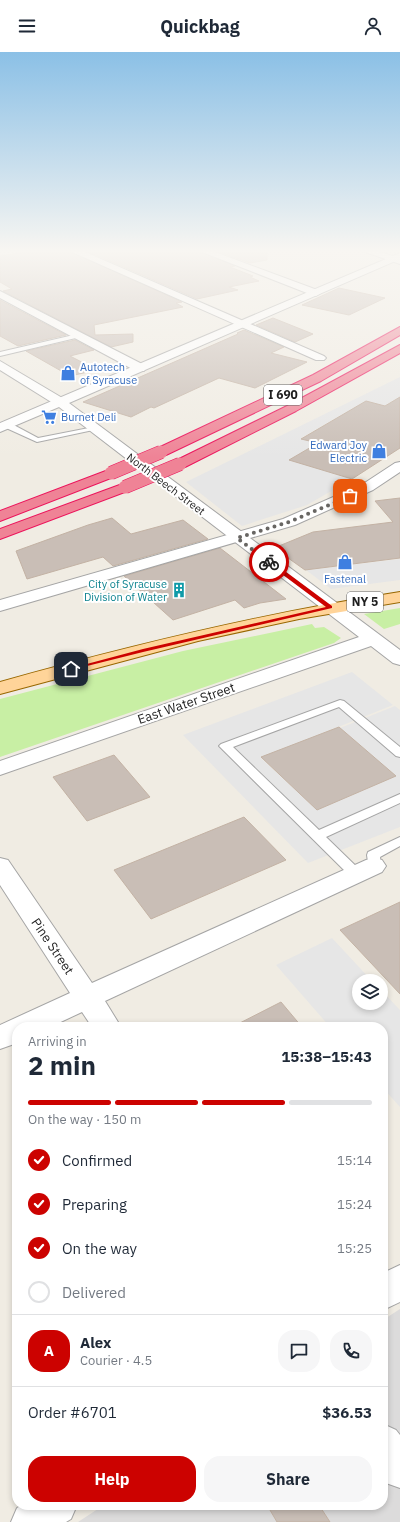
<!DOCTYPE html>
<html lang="en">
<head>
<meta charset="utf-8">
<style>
  :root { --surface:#fff; --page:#f6f6f7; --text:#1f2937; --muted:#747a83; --line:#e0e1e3; --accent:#cc0200 }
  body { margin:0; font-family:"IBM Plex Sans",sans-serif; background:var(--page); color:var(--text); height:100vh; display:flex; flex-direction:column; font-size:15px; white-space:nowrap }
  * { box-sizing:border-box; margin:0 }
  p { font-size:13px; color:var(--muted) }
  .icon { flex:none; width:22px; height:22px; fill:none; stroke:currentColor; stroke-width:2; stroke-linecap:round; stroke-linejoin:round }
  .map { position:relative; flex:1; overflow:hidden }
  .panel { position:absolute; left:12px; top:970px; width:376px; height:488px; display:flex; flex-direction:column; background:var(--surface); border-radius:16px; box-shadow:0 2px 6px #0003 }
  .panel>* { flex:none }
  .fabs { position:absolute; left:352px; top:922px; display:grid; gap:8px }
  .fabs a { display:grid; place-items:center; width:36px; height:36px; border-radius:50%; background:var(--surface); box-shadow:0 2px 6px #0003; font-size:20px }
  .pin { position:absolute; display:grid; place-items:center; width:34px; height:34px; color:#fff; margin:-17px; border-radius:8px; box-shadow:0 2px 6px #0006 }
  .courier { position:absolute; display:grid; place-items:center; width:40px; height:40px; margin:-20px; border:3px solid #cc0200; border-radius:50%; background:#fff; color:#222; box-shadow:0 1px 5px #0007 }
  .overview em { font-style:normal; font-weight:700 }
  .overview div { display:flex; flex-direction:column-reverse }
  .overview { display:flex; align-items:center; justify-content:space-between; height:68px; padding:0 16px }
  h1 { font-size:26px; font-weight:700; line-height:30px }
  .bar { display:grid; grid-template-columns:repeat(4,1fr); gap:6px 4px; align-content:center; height:48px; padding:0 16px }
  .bar i { height:5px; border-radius:3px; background:var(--line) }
  .bar .active { background:var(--accent) }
  .bar p { grid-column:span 4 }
  .line { display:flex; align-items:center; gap:10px; padding:0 16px; border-top:1px solid var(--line) }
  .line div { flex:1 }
  .round { display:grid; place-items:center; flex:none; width:42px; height:42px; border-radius:16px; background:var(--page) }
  ol { padding:0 16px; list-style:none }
  li { display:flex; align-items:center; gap:12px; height:44px }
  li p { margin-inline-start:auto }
  li .icon { padding:4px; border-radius:50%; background:var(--accent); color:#fff; stroke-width:4 }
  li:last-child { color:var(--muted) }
  li i { width:22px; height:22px; border:2px solid var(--line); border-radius:50% }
  .primary-button { display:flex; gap:8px; margin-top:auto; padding:8px 16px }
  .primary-button a { flex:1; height:46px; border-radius:16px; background:var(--accent); color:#fff; font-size:16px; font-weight:700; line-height:46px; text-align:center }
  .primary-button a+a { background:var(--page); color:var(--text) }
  header { display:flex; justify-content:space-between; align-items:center; height:52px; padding:0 16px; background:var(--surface); font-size:18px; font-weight:700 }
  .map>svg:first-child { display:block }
  .residential { fill:#dcdbdb }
  .grass { fill:#c8efa4 }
  .parking { fill:#e6e6e6 }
  .building { fill:#c9beb6; stroke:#c3b2a4 }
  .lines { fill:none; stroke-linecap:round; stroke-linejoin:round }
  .service-casing { stroke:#a5a5a5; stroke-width:2 }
  .minor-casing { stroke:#a5a5a5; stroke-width:2 }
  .tertiary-casing { stroke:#a5a5a5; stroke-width:2 }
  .primary-casing { stroke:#986700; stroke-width:2 }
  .motorway-casing { stroke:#ec135b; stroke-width:2 }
  .service { fill:#fff; fill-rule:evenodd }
  .minor { fill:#fff; fill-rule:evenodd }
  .tertiary { fill:#fff; fill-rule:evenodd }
  .primary { fill:#ffd499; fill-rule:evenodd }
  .motorway { fill:#ef8396; fill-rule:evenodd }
  .motorway-bridge-casing { stroke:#ec135b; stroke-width:14; stroke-linecap:butt }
  .motorway-bridge { stroke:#ef8396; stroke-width:13 }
  .route { fill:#cc0200 }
  .done { stroke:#686663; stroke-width:4; stroke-dasharray:0 7.2 }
  .labels { text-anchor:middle; stroke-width:4; stroke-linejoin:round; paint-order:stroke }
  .far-shop-label { font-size:11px; fill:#366cbe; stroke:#fff; text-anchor:start }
  .far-street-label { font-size:11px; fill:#1e1e1e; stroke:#fff }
  .far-culture-label { font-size:11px; fill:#0d838f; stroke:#fff; text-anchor:end }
  .shield { fill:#fff; stroke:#626262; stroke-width:1 }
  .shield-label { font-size:12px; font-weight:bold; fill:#1e1e1e }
  .street-label { font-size:13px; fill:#1e1e1e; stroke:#fff }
</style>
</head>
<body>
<header><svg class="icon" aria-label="menu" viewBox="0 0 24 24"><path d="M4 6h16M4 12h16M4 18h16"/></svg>Quickbag<svg class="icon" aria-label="person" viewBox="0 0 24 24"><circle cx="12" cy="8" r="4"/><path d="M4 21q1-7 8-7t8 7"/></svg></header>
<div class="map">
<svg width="400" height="1470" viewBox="0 0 400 1470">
  <rect width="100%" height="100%" fill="#f0ece3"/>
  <path class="residential" d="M400 1257V1470H78L104 1453H383V1268Z"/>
  <path class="grass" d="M400 556V572L384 577 364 562Z
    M312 572 315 576 324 575 341 586 334 591 0 705V647L183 599Z"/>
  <path class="parking" d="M400 325V345L385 354 366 349 301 386 318 391 290 408 352 427 307 453 242 474 186 430Z
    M400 507V528L331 537 306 518Z
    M352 620 393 653 261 706 317 758 396 724 340 676 395 654 400 658V775L308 811 183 683Z
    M332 886 372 929H359V951H381V938L400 958V1055L383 1036V975H330L276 913Z"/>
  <path class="building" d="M25 200H71L182 250 176 251 183 255 94 273 95 283 133 282V290L111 295 3 239 12 237 0 230V204Z
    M89 200H201L235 214 230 215 253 224 250 225 259 229 229 235 238 238 197 247Z
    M219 200H267V208L250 211Z
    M339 236 385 246 349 263 302 253Z
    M0 248 66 283 18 294 0 284Z
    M273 266 313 282 295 290 256 273Z
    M244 278 284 295 271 301 307 310 255 336 219 326 154 356 151 355 131 365 83 350 238 282 237 281Z
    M75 288 94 298 70 304 97 318 70 324 26 299Z
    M400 345V396L352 427 289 408 318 391 301 387 366 349 385 354Z
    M400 446V506L305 518 274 496 313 480 393 470 375 449Z
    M112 466 131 482 183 468 208 487 113 514 103 505 27 527 16 499 88 473Z
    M220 496 286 547 260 551 244 556 235 548 173 568 124 524Z
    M339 675 396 724 317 758 261 705Z
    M114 703 150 745 87 769 53 725Z
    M244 765 286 808 151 867 114 818Z
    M400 850V942L340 878Z
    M281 950 302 975H232Z
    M267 1453H319L330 1470H277Z"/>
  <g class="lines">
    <g class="service-casing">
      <path id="service" d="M78 282 80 283V285L0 304V300Z
        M4 371H10L38 386 94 375 98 377 37 390 4 375Z
        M340 648 344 649 400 695V705L396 704 339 655 233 695 319 778 400 742V751L326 785 361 819 363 822 361 825H351L219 694 221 692Z
        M400 785V794L380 805 381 814 379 817H369L367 803 368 800Z"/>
    </g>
    <g class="minor-casing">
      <path id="minor" d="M72 200H85L324 304 326 306 324 308H316Z
        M202 200H215L320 239 321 241 316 244 312 243Z
        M365 200H379L400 206V212Z
        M0 239 144 313 146 316 144 319H136L0 246Z
        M0 309 64 347 66 350 64 353H56L0 318Z
        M400 410V420L373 438 295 473 0 559V548L283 467 363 432 395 411Z
        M0 806 8 808 92 931 366 808 374 806 382 808 386 814 382 820 105 949 121 975H92L82 960 50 975H17V991L0 997V973L70 941 0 833Z
        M383 1372 396 1378 400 1383V1436L386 1431 383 1425Z"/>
    </g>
    <g class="tertiary-casing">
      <path id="tertiary" d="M400 201V207L69 351 400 598V613L393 611 371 594 0 723V709L359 585 59 355 0 380V371Z
        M400 1213V1250L383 1258V1221Z
        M22 1453H77L71 1467 66 1470H11L17 1456Z"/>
    </g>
    <g class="primary-casing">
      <path id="primary" d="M400 540V550L299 567 198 589 0 642V630C132 593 264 561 400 540Z"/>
    </g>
    <g class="motorway-casing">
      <path id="motorway" d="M400 275V283L321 329 166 403H156L154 400 156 397 313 323Z
        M400 293V301L296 359 185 415H175L173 412 175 409 287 354Z
        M111 417 116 418 118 421 116 424 0 469V459Z
        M125 431 130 432 132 435 130 438 0 487V477Z"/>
    </g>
    <use href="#service" class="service"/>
    <use href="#minor" class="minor"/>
    <use href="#tertiary" class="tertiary"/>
    <use href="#primary" class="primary"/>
    <use href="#motorway" class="motorway"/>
    <g class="motorway-bridge-casing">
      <path id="motorway-bridge" d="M111 421 161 400
        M125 435 180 412"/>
    </g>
    <use href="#motorway-bridge" class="motorway-bridge"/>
  </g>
  <linearGradient id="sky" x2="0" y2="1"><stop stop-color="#8bc0e6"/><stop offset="0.49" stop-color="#f8f6f2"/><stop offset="1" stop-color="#f8f6f2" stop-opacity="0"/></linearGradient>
  <rect width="400" height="406" fill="url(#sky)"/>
  <path class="route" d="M267 508H270L332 554V556L143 600 71 618 68 617 143 597 326 555 267 511Z"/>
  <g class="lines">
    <path class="done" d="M269 510 237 486 289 470 350 444"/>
  </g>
  <defs>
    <g id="shop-bare" transform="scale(1.2)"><path d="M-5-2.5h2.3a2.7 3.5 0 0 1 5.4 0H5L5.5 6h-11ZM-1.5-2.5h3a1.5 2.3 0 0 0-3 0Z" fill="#3f7fe0" stroke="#fff" stroke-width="2.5" paint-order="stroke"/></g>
    <g id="supermarket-bare" transform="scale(1.2)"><path d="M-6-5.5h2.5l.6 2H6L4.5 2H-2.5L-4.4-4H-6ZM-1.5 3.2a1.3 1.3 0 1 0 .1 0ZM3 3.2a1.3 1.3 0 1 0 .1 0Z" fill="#3f7fe0" stroke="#fff" stroke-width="2.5" paint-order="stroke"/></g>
    <g id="building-bare" transform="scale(1.2)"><path d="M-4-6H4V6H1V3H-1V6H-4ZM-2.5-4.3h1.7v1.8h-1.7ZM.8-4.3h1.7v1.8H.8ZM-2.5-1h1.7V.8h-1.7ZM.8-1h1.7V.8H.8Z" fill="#0f9aa8" stroke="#fff" stroke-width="2.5" paint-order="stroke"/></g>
  </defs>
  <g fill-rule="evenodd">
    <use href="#shop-bare" x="68" y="321"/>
    <use href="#supermarket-bare" x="49" y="365"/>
    <use href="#shop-bare" x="379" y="399"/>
    <use href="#shop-bare" x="345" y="510"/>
    <use href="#building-bare" x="179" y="538"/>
  </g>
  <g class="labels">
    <g class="far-shop-label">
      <text x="80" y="319">Autotech<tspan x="80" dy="13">of Syracuse</tspan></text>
      <text x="61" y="369">Burnet Deli</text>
      <text x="367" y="397" text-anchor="end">Edward Joy<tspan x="367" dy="13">Electric</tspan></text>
      <text x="345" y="531" text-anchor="middle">Fastenal</text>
    </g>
    <g class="far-street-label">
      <text transform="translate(166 432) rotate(37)" y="4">North Beech Street</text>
    </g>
    <g class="far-culture-label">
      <text x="167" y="536">City of Syracuse<tspan x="167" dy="13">Division of Water</tspan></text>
    </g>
    <g class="shield">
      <rect x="264" y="333" width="38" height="20" rx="3"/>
      <rect x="347" y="540" width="36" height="20" rx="3"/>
    </g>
    <g class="shield-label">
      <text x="283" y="347">I 690</text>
      <text x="365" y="554">NY 5</text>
    </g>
    <g class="street-label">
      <text transform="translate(186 651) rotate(-19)" y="5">East Water Street</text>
      <text transform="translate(53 894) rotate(56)" y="5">Pine Street</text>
    </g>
  </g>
</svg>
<div class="fabs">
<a><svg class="icon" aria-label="layers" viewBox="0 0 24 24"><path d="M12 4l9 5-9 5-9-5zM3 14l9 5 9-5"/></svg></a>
</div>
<div class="pin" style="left:350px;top:444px;background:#ea580c"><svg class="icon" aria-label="bag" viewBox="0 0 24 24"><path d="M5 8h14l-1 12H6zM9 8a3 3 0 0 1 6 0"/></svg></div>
<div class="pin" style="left:71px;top:617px;background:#1f2937"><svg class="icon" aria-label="home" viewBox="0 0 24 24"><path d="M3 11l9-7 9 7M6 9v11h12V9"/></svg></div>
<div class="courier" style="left:269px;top:510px"><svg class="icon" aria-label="bike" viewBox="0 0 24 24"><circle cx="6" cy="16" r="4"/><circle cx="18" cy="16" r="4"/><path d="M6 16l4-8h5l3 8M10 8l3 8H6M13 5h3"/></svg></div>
<section class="panel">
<div class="overview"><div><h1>2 min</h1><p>Arriving in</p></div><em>15:38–15:43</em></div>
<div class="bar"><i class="active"></i><i class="active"></i><i class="active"></i><i></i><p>On the way · 150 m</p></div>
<ol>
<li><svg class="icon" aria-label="check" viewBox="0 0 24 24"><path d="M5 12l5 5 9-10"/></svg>Confirmed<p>15:14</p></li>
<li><svg class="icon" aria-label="check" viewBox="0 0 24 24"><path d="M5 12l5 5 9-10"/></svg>Preparing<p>15:24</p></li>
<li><svg class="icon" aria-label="check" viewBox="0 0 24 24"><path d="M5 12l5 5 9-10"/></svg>On the way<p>15:25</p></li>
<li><i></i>Delivered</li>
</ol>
<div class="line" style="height:72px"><b class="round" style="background:var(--accent);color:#fff">A</b><div><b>Alex</b><p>Courier · 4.5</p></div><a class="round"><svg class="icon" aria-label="chat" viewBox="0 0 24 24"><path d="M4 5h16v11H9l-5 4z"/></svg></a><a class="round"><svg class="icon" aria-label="phone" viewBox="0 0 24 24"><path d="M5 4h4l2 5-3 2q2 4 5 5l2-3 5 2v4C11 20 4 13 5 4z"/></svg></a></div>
<div class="line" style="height:52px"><div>Order #6701</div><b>$36.53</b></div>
<div class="primary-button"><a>Help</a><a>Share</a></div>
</section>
</div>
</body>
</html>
